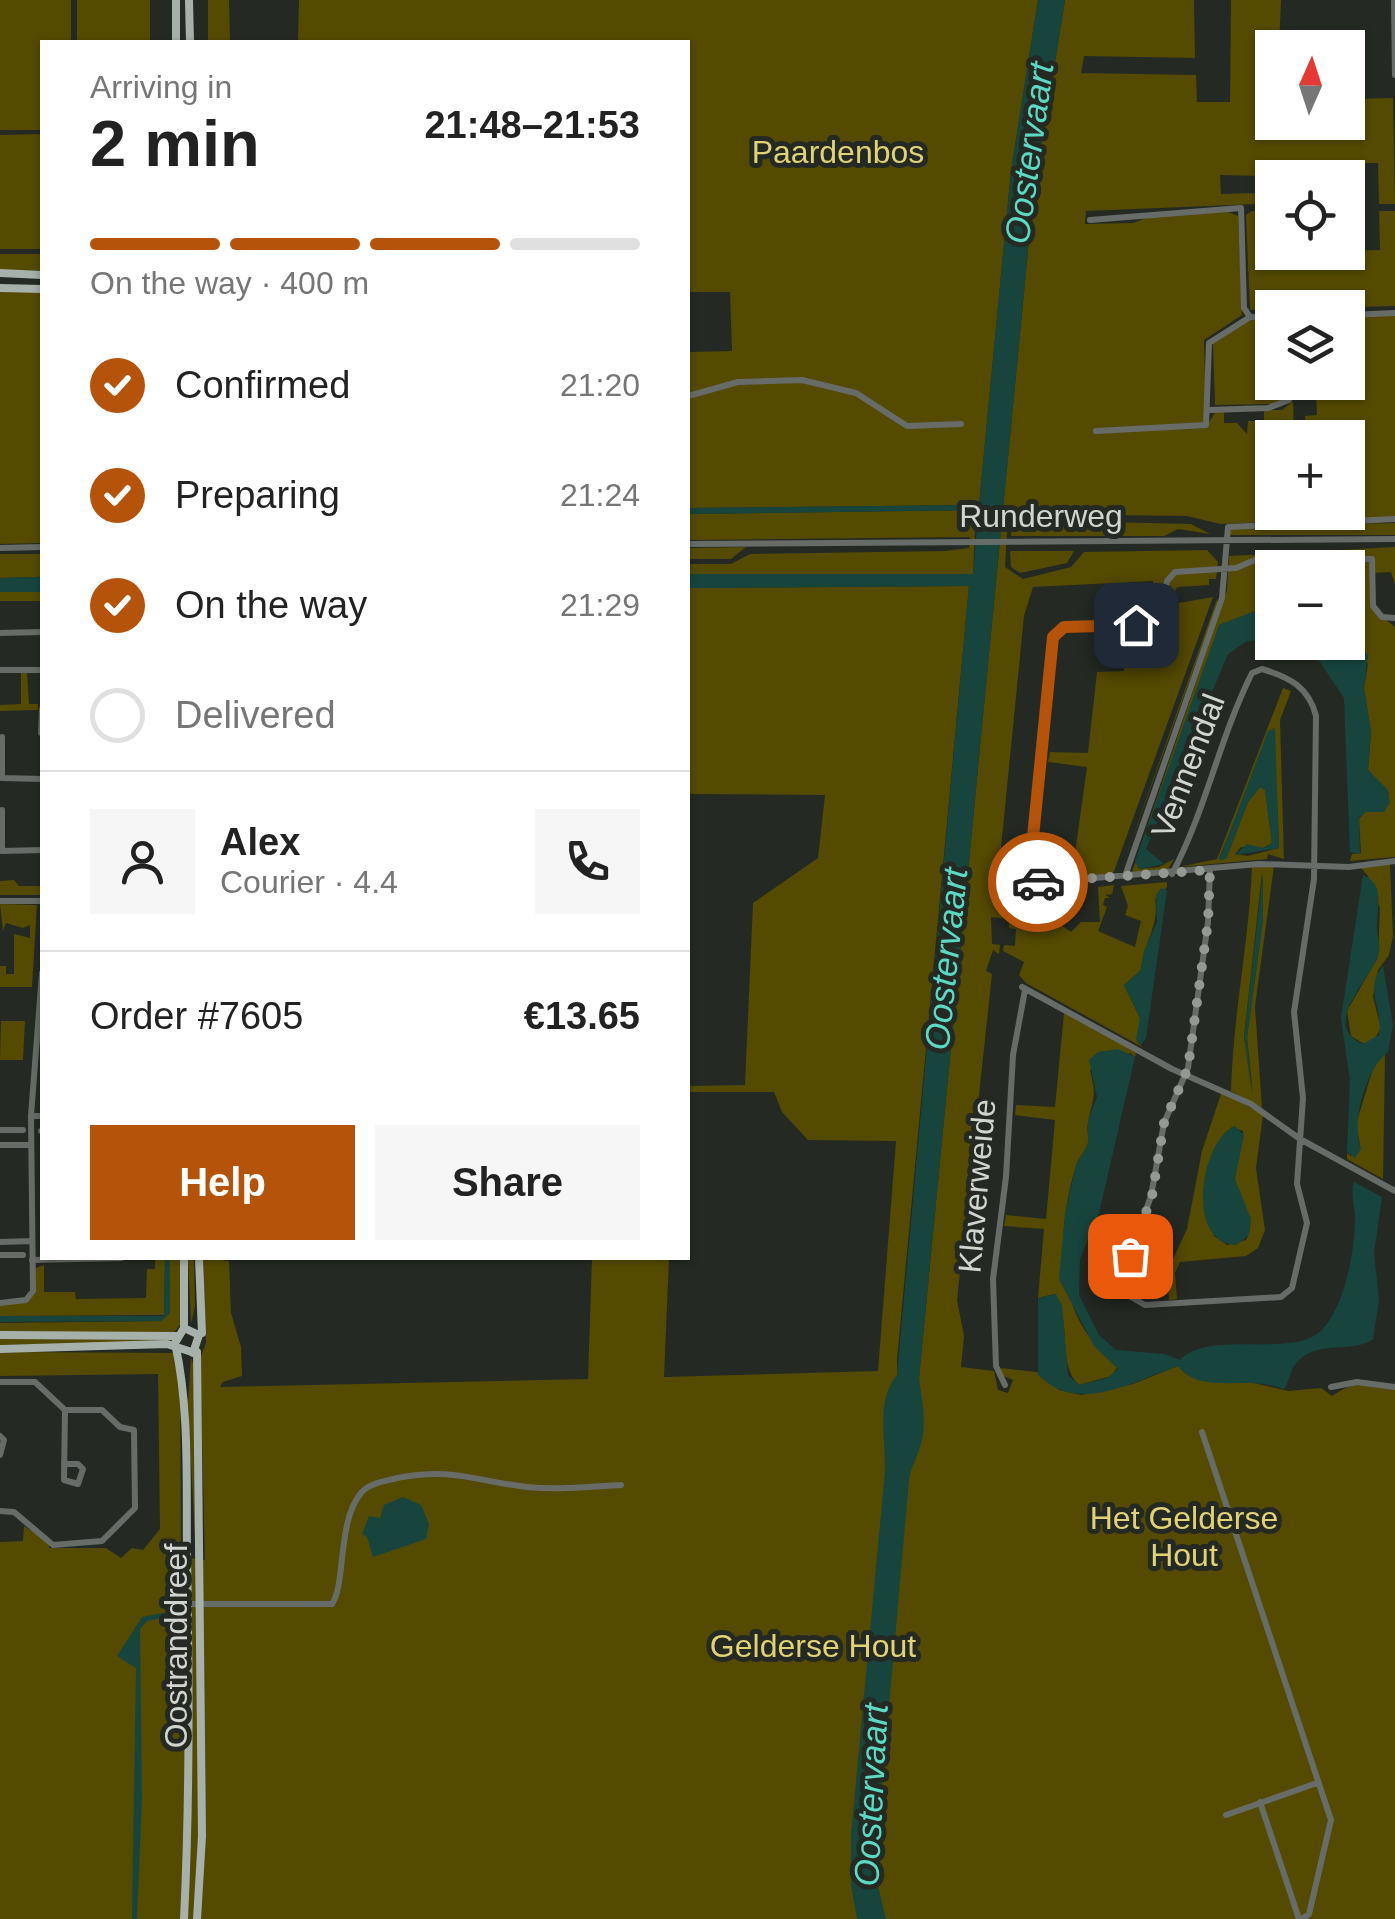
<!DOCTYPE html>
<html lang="en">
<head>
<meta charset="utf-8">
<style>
  :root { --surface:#fff; --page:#f6f6f6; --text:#222; --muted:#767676; --line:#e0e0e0; --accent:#b45309 }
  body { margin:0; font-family:Arial,sans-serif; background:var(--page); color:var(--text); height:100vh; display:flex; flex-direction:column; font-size:38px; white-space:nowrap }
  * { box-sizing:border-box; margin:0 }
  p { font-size:32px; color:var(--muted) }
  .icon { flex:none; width:55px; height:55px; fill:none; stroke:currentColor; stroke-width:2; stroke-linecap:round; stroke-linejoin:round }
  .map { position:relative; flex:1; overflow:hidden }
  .side { position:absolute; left:40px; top:40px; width:650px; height:1220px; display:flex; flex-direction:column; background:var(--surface); border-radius:0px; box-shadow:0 2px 8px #0004 }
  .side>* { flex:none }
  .needle { width:65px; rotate:3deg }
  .buttons { position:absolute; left:1255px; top:30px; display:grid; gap:20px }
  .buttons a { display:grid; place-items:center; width:110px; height:110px; border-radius:0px; background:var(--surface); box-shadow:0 2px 8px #0004; font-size:50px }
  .pin { position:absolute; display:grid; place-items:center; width:85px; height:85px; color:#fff; margin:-42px; border-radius:20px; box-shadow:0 5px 15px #0006 }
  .courier { position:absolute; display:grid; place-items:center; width:100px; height:100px; margin:-50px; border:8px solid #b45309; border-radius:50%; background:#fff; color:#222; box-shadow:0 2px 12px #0007 }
  .head em { font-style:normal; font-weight:800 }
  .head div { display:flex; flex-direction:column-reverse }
  .head { display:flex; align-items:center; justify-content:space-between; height:170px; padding:0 50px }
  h1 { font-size:65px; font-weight:800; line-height:75px }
  .bar { display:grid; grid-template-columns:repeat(4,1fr); gap:15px 10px; align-content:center; height:120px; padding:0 50px }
  .bar i { height:12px; border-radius:8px; background:var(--line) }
  .bar .active { background:var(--accent) }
  .bar p { grid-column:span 4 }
  .line { display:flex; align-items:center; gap:25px; padding:0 50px; border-top:2px solid var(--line) }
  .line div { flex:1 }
  .round { display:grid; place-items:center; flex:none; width:105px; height:105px; border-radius:0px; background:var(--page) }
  ol { padding:0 50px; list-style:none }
  li { display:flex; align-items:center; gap:30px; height:110px }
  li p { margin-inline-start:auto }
  li .icon { padding:10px; border-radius:50%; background:var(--accent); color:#fff; stroke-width:4 }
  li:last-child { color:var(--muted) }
  li i { width:55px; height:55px; border:5px solid var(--line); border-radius:50% }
  .primary-button { display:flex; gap:20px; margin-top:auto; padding:20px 50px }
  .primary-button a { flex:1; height:115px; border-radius:0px; background:var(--accent); color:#fff; font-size:40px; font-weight:800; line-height:115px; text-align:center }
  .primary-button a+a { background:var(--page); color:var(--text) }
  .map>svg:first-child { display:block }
  .green { fill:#544a00; fill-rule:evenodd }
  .water { fill:#17453d }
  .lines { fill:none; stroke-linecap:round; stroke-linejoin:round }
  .minor { stroke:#686c69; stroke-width:6 }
  .major { stroke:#a7b1ab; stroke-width:8 }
  .done { stroke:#949993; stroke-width:10; stroke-dasharray:0 18 }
  .route { stroke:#b45309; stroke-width:12 }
  .labels { text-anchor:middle; stroke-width:10; stroke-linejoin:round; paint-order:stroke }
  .park-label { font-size:32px; fill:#e0d275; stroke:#242a23 }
  .street-label { font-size:32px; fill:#d1d5d0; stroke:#242a23 }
  .water-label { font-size:35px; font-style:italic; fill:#5cd9c2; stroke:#242a23 }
</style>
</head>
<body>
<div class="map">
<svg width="1395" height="1919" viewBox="0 0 1395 1919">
  <rect width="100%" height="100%" fill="#242a23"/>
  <path class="green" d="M0 0H71V42H42V130H0Z
    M77 0H150V42H77Z
    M208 0H229L230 42H208Z
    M299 0H1038L1011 171 979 505 688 508 689 352 732 351 730 292H689L688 348V42H298Z
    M1065 0H1194L1195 58 1084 56 1081 73 1196 75 1197 102H1230L1231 0H1281L1279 47 1272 48V122H1348V99L1393 98 1395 204H1379L1378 163H1364V180L1348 182V178L1220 175 1221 194 1256 193V204L1086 211 1085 224 1133 223 1160 213 1228 212 1238 216 1242 315 1204 340 1206 421 1199 429 1206 427 1216 411H1224V423H1237L1247 434 1248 421H1264V410H1282L1293 401 1294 437 1272 438V512H1348V438L1306 437 1305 416 1317 415 1316 387 1294 388 1293 397 1278 404 1215 405 1213 342 1252 318 1272 317V382H1348V314H1395V517L1220 524 1187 516 1008 514 1005 567 1023 579 1071 567 1084 552 1207 550 1218 562 1216 579H1209V585L1177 587 1174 593 1179 603 1213 597 1113 874 1036 880V872L1041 878 1072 875 1087 767 1048 762 1050 752 1088 753 1097 672 1124 671 1122 631 1146 634 1161 620 1168 594 1155 620 1153 581 1033 587 1024 616 996 898 1027 903 1033 891H1055L1057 922 1071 932 1081 922H1100L1098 887 1114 885 1112 894 1105 895 1110 898H1105L1103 905 1107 907 1098 931 1135 947 1141 921 1125 915 1128 906 1121 886 1167 882V887L1155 899C1160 926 1143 943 1141 970L1124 985 1140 1018 1138 1043 1144 1048 1026 983 1019 975 1024 962 1003 951 1004 945 1015 946 1016 929 1009 928V919L991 917 992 944 1000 945 999 954 993 950 986 971 992 974 957 1300 964 1336 961 1367 994 1371 998 1390 1008 1393 1013 1380 1001 1375V1368L1037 1372 1059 1390 1081 1395 1133 1384 1178 1366 1229 1383 1237 1379 1288 1391 1321 1388 1332 1396C1357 1379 1363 1385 1395 1389V1919H0V1542L23 1541 24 1526 49 1542V1548H106L121 1558 132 1548 143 1550 160 1529 158 1374 0 1376V1352L175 1353 180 1369 181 1557 205 1560 200 1359 206 1343 203 1258 229 1261 231 1313 241 1347 242 1376 223 1382 220 1387 588 1379 592 1258H669L664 1377 878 1371 896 1141 808 1140 782 1112 774 1092H688V1086L745 1085 753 903 818 858 825 795 688 794V588L969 586 897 1360V1371L919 1378 1033 199Z
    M42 134V249H0V135Z
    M1252 211H1272V252L1380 250 1379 211H1395V306L1250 310 1246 215Z
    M0 254H42V271L0 270Z
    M0 292H42V543L0 544Z
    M976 510 973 574H688V564H731L750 554 945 551 969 548 970 537 688 540V514Z
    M1012 520 1191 524 1210 534 1178 529 1164 536H1011Z
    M1395 523V535H1226L1234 527Z
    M746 547 731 559H688V548Z
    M1395 547V584L1391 572 1371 573V608L1395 627V857L1350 861 1352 854 1361 853 1359 819 1365 812H1384L1389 793 1368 770 1371 732 1364 688 1368 664 1357 644 1326 643 1348 642V568H1272V620L1258 610 1219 625 1139 869 1159 867 1174 859 1167 871 1132 872 1227 590 1229 556Z
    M1010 551H1074L1067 563 1020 573 1011 567Z
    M0 554H42V573L39 577 0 578Z
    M0 592H42V625L40 601H0Z
    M1217 599 1218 602 1120 873Z
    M21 673H27L29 704H38V710L0 711V705L21 704Z
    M1283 688 1291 691 1280 720 1284 859 1268 854 1267 859 1179 867 1217 859ZM1274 728 1279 848 1248 856 1235 854 1241 847 1263 848 1272 843 1265 790 1260 787 1248 802 1226 859 1219 858Z
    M1390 864 1393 936 1389 955 1378 970 1373 997 1381 1028 1374 1040 1364 1044 1351 1036 1347 1011 1378 957 1380 908 1368 876 1361 868Z
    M1274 866 1255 1006 1262 1108 1231 1091C1233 1015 1249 942 1252 867ZM1262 873 1263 920 1247 1037 1253 1095 1244 1037Z
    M14 880 19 886H42V895H0V881Z
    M0 904 37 905 32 987H0V966H6V974H14V934L30 938V925L23 928 6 923 3 931Z
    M1064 1013 1136 1052 1135 1057 1130 1053 1090 1070C1097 1098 1093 1096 1088 1123 1086 1130 1090 1138 1087 1146 1084 1153 1078 1158 1076 1166 1055 1234 1054 1322 1119 1365L1111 1376 1079 1385C1056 1364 1073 1320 1054 1294L1038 1298 1044 1229 1004 1226 1006 1215 1046 1219 1055 1120 1015 1115 1016 1105 1055 1107Z
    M1 1021H25L23 1060H0Z
    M1385 1054 1383 1179 1347 1159V1153L1351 1156 1360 1145 1356 1124 1376 1059Z
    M1222 1091 1263 1115 1256 1168 1265 1230 1258 1248 1246 1256 1180 1262 1175 1273 1177 1299 1169 1300 1167 1272 1187 1229 1202 1151ZM1232 1127 1243 1131C1244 1147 1234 1162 1235 1179 1238 1202 1259 1216 1246 1240L1227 1245 1214 1236C1208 1199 1198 1154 1232 1127Z
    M155 1258H165L164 1315 0 1316V1306L28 1301 36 1268 44 1265V1292H75L76 1299 146 1298 147 1269H155Z
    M170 1258H180L182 1322 173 1334 0 1331V1323L161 1321 170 1313Z
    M188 1258H194L195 1306 191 1324Z
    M0 1338 170 1339 171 1341 0 1345Z
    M191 1358 195 1370V1539L188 1403Z"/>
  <path class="water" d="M1038 0H1065L1033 199 919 1378C922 1401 928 1427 919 1450 915 1462 911 1467 909 1480L877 1843 878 1886 886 1919H857L851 1885V1835L885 1471C886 1439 875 1402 897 1375L969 586 688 588V574H973L978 515 976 510 688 514V508L979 505 1011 171Z
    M42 573V592H0V578L39 577Z
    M1258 610 1272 620V640L1247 641 1228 654 1146 849 1164 864 1139 869 1135 862 1219 625Z
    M1280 643 1357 644 1368 655 1364 688 1371 732 1368 770 1387 789 1390 802 1384 812H1365L1359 818 1360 854 1350 852 1344 698 1320 662Z
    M1275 728 1279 848 1235 855 1247 844 1263 848 1272 843 1265 790 1260 787 1248 802 1226 859 1219 860 1268 731Z
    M1263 872V920L1247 1037 1252 1095 1244 1037Z
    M1363 875C1385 884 1377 905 1377 924 1376 934 1382 945 1378 956 1371 978 1319 1026 1363 1044L1379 1035C1384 1010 1363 988 1383 966L1393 1025 1388 1052C1367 1067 1350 1122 1361 1149L1355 1158 1347 1152 1350 1081 1341 1018Z
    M1161 888 1167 890 1146 1038 1141 1045 1136 1040 1140 1018 1124 985 1141 970 1144 951 1157 922 1156 895Z
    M1118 1049 1135 1057 1099 1213 1080 1259 1079 1295 1099 1335 1116 1350 1164 1354 1180 1360C1206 1332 1279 1354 1312 1337 1343 1322 1355 1250 1355 1220 1355 1207 1350 1193 1354 1182L1382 1197 1374 1253 1379 1300 1373 1339C1351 1355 1320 1338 1297 1362 1290 1369 1289 1383 1284 1389 1247 1374 1200 1396 1178 1366 1130 1382 1080 1415 1038 1375V1298L1056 1294 1062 1305 1068 1375 1079 1385 1107 1378 1118 1369 1094 1346 1059 1279 1065 1214 1076 1165 1088 1144V1120L1097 1097 1089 1060 1098 1052Z
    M1235 1126 1244 1135 1235 1179 1251 1219 1249 1235 1236 1245C1183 1242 1202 1138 1235 1126Z
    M165 1258H170V1313L161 1321 0 1322V1316H164Z
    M403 1497 421 1505 429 1524 426 1539 373 1557 367 1537 362 1534 369 1516 380 1518 384 1505Z
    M174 1579 173 1616 147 1621 140 1629 142 1797 137 1919H132L136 1668 117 1656 142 1617 168 1612Z"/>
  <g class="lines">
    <path class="minor" d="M1394 0 1395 75
      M1090 220 1241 208 1244 308 1250 317 1209 343 1206 425 1096 431
      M1348 315 1395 313
      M1250 317H1272
      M688 396 738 382 802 380 856 393 907 426 961 424
      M1209 410 1268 408 1289 400 1291 390
      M688 544 1395 539
      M0 548 42 547
      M1395 618 1382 617 1373 606 1372 559H1257L1236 568 1175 572 1167 581 1159 620 1140 630 1136 625 1059 629 1053 637 1030 878 1035 883 1259 864 1349 867 1395 861
      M0 633 42 632
      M0 670H42
      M41 733 42 709
      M2 737V778L42 779
      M2 810V851L42 850
      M1172 874C1206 810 1219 739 1252 673L1262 669C1289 677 1309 687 1316 716L1314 879 1294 1012 1303 1098 1297 1184 1307 1223 1292 1288 1281 1297 1145 1305 1126 1294 1124 1273 1151 1196 1164 1123 1188 1068 1208 922 1210 870
      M1125 876 1222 598 1228 527 1395 519
      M0 901H42
      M1022 987 1172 1069 1251 1104 1300 1139 1395 1191
      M31 1116H42
      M0 1130H23
      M41 1131H42
      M0 1145H31
      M0 1242 32 1241
      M0 1255H23
      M32 1260 121 1258
      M0 1303 26 1300 33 1291 31 1116 42 973
      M0 1382H35L65 1410
      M1005 1385 996 1366 993 1279 1006 1177 1013 1055 1025 990
      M1331 1387 1357 1382 1395 1387
      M1202 1432 1331 1820 1309 1914 1302 1919
      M0 1436 4 1440 0 1455
      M64 1464H78L83 1469 78 1484 64 1480 65 1410
      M0 1511 14 1512 53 1545 102 1541 135 1508 134 1430 120 1427 102 1410H65
      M188 1604H332C346 1584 337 1522 361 1493 369 1483 386 1481 397 1478 454 1467 474 1481 527 1487 558 1490 590 1487 621 1485
      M1260 1802 1299 1919
      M1226 1815 1317 1783"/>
    <path class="major" d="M176 0V42
      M189 0 190 42
      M0 273 42 275
      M0 288 42 289
      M184 1258V1328
      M199 1258 202 1333
      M0 1335 176 1336
      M0 1349 167 1344 195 1353
      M197 1352 202 1836 197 1919
      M184 1919C190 1797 189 1676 187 1554 186 1484 190 1410 175 1343L184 1328 199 1335 193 1353"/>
  </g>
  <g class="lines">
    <path class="done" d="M1038 882 1210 870 1208 922 1188 1068 1164 1123 1152 1196 1130 1256"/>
    <path class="route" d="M1038 882 1030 878 1032 847 1053 637 1064 627 1136 625"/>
  </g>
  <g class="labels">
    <g class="park-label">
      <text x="838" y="163">Paardenbos</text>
      <text x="1184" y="1529">Het Gelderse<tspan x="1184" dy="37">Hout</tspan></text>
      <text x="813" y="1657">Gelderse Hout</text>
    </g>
    <g class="street-label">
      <text x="1041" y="527">Runderweg</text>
      <text transform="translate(1188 766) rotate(-69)" y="11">Vennendal</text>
      <text transform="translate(977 1186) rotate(-85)" y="11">Klaverweide</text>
      <text transform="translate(176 1646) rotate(-90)" y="11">Oostranddreef</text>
    </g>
    <g class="water-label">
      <text transform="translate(1029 153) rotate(-82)" y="12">Oostervaart</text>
      <text transform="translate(946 959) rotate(-84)" y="12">Oostervaart</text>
      <text transform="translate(871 1795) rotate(-87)" y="12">Oostervaart</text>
    </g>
  </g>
</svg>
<div class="buttons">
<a><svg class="needle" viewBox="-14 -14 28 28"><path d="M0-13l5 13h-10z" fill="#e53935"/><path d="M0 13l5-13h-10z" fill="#767676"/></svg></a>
<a><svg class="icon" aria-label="locate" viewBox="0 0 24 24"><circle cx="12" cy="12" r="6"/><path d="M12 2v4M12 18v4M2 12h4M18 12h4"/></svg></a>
<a><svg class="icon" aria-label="layers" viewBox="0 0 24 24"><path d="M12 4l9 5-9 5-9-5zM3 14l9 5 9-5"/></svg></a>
<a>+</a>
<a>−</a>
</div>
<div class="pin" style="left:1130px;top:1256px;background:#ea580c"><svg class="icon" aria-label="bag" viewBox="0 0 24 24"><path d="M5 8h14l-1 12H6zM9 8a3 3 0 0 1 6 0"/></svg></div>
<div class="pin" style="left:1136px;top:625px;background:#1f2937"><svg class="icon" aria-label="home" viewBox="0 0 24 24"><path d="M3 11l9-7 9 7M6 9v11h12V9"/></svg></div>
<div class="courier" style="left:1038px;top:882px"><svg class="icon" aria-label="car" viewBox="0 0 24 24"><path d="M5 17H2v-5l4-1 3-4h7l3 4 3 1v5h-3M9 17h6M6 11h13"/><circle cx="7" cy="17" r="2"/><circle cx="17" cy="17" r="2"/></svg></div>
<section class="side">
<div class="head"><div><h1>2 min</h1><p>Arriving in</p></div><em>21:48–21:53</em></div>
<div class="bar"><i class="active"></i><i class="active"></i><i class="active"></i><i></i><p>On the way · 400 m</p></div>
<ol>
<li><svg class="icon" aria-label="check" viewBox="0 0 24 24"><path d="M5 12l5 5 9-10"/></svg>Confirmed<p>21:20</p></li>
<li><svg class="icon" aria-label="check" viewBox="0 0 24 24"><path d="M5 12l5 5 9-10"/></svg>Preparing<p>21:24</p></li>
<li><svg class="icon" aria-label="check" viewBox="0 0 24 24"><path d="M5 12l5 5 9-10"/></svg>On the way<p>21:29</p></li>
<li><i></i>Delivered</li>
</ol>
<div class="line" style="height:180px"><a class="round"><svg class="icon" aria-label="person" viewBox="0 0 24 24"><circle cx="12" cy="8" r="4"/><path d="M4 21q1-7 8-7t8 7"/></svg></a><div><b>Alex</b><p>Courier · 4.4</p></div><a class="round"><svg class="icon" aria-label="phone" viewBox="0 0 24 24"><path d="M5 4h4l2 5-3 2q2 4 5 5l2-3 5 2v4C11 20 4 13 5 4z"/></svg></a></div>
<div class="line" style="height:130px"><div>Order #7605</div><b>€13.65</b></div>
<div class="primary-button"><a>Help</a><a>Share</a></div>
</section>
</div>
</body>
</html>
